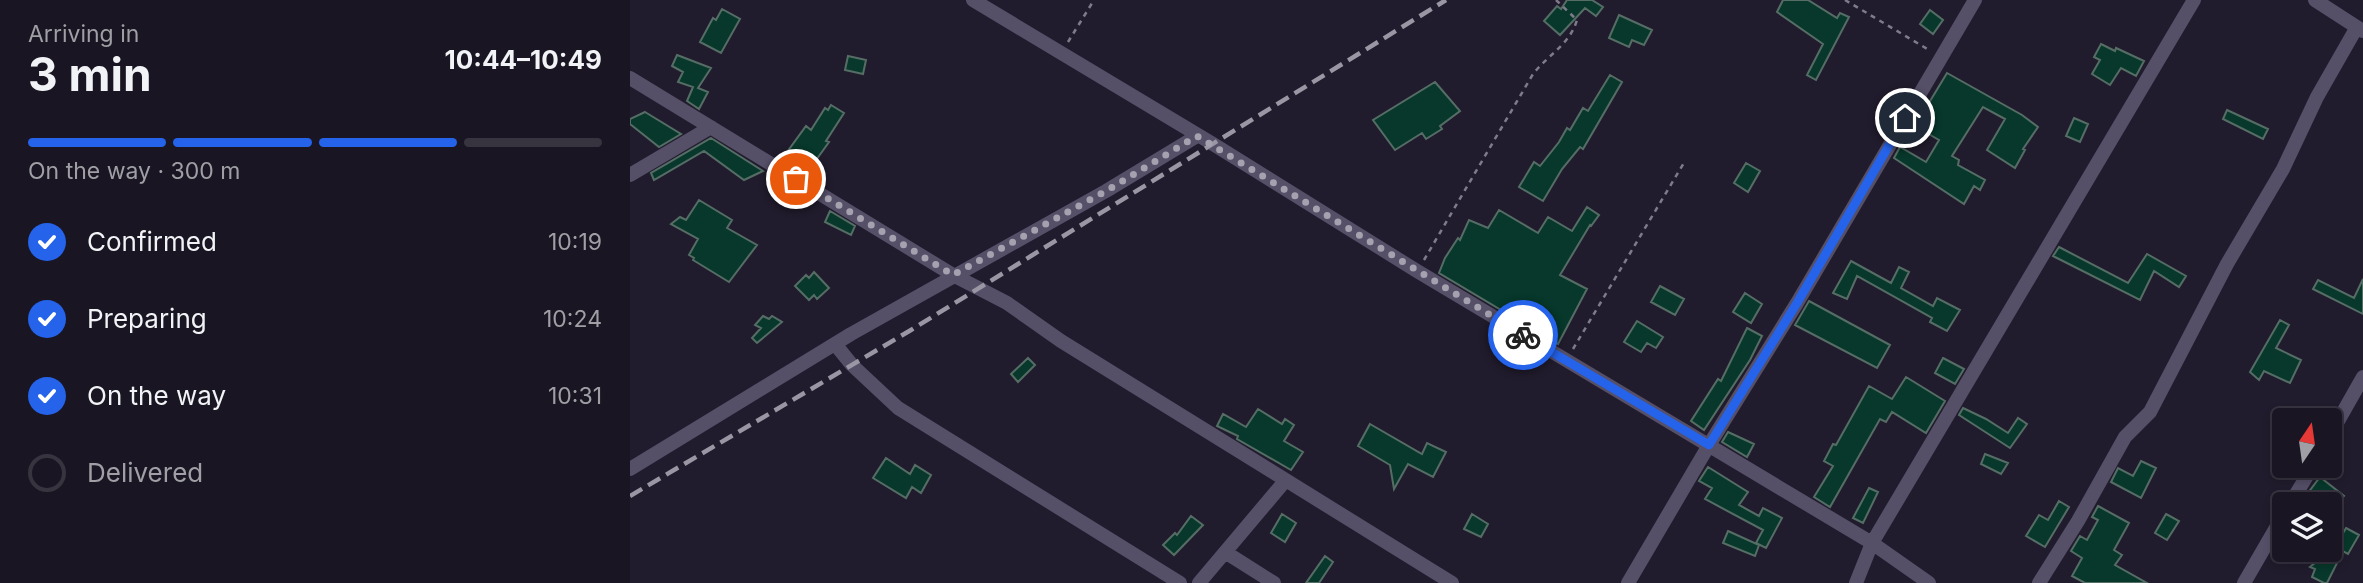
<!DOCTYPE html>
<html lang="en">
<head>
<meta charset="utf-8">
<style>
  :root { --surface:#191522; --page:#221e2a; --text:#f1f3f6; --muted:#9f9fa5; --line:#373440; --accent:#2563eb }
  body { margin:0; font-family:Inter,sans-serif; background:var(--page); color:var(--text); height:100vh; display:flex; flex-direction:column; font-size:26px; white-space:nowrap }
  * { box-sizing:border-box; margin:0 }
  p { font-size:23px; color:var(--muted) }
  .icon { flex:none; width:38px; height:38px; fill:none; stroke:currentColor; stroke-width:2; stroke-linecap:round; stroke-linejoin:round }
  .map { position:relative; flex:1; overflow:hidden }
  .panel { display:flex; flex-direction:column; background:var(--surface); width:630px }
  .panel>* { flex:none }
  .needle { width:46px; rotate:13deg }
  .buttons { position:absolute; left:1642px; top:408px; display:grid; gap:14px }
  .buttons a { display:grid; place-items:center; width:70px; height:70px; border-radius:7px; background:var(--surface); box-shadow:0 4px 10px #0003,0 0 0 2px var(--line); font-size:35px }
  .pin { position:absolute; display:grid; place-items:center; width:60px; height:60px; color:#fff; margin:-30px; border:4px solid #fff; border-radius:50%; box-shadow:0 2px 7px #0007 }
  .courier { position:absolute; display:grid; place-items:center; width:70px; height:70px; margin:-35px; border:5px solid #2563eb; border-radius:50%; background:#fff; color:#222; box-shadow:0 2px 9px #0007 }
  .overview em { font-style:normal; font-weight:700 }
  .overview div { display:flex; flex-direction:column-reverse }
  .overview { display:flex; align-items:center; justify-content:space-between; height:119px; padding:0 28px }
  h1 { font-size:46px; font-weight:700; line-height:52px }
  .bar { display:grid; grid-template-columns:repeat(4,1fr); gap:10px 7px; align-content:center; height:84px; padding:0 28px }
  .bar i { height:9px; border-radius:5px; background:var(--line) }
  .bar .current { background:var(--accent) }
  .bar p { grid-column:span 4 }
  ol { padding:0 28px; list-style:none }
  li { display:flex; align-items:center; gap:21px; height:77px }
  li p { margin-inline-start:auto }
  li .icon { padding:7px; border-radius:50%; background:var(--accent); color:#fff; stroke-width:4 }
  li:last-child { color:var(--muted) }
  li i { width:38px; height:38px; border:4px solid var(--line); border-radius:50% }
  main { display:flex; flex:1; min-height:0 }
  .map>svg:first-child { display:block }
  .building { fill:#07382b; stroke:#556d65; stroke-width:2 }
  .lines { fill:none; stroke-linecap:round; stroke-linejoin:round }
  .path { stroke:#7f7b8a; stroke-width:2.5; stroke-dasharray:5 5; stroke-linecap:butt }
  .minor { stroke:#554f68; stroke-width:14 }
  .rail { stroke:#9a96a4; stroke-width:4.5; stroke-dasharray:14 7; stroke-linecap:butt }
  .done { stroke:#a5a1af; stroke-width:7; stroke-dasharray:0 12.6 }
  .route { stroke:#2563eb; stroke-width:9 }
</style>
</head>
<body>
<main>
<section class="panel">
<div class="overview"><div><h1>3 min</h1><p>Arriving in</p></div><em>10:44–10:49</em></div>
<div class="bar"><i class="current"></i><i class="current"></i><i class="current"></i><i></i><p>On the way · 300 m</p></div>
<ol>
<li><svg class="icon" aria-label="check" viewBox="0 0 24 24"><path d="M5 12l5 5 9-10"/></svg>Confirmed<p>10:19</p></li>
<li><svg class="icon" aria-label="check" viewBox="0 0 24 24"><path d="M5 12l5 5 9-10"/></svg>Preparing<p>10:24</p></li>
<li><svg class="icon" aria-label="check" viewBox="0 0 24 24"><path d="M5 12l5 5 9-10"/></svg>On the way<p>10:31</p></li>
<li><i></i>Delivered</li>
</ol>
</section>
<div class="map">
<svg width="1733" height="583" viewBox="0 0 1733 583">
  <rect width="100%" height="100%" fill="#211c2d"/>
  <path class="building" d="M937 0H962L973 7 966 16 955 8 930 35 914 21 927 6 931 9Z
    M1153 0H1178L1207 18 1210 13 1219 17 1186 80 1177 75 1193 44 1147 12Z
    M92 9 110 19 91 53 70 42 83 18 86 20Z
    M1300 10 1313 20 1303 34 1290 24Z
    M989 15 1022 30 1014 45 1002 40 999 47 979 38Z
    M1471 44 1485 51 1486 48 1514 61 1506 76 1491 68 1480 85 1462 74 1470 60 1464 57Z
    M47 55 81 68 68 88 78 92 69 109 57 101 63 87 48 82 53 72 42 66Z
    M218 56 236 60 233 74 215 70Z
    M1317 73 1392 115 1408 127 1393 149 1395 150 1385 168 1357 150 1375 119 1353 107 1322 156 1329 160 1328 165 1355 180 1350 190 1344 186 1334 204 1264 158 1270 147 1296 162 1309 140 1285 126Z
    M980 75 992 82 953 149 950 147 932 169 913 201 889 187 904 162 910 166 929 142 937 128 940 130 953 108 958 111Z
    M805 82 830 111 810 126 812 129 796 139 792 133 765 150 743 120Z
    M201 105 214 113 196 141 199 142 176 174 152 159 176 126 181 130 195 108 198 110Z
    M1597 110 1638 129 1633 139 1593 119Z
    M15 112 51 134 29 147 0 124V119Z
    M1444 118 1458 124 1450 142 1436 136Z
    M81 138 133 171 114 180 74 151 24 180 21 173Z
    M1116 163 1130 171 1118 192 1104 183Z
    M69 200 102 220 97 228 127 245 99 282 63 260 64 258 59 255 68 239 41 224 50 217 56 220Z
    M957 207 969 215 961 226 960 225 930 275 957 289 928 344 809 273 815 258 828 238 830 240 839 220 858 228 869 210 908 233 918 217 942 231Z
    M200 211 225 226 221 235 195 222Z
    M1429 247 1498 283 1517 254 1556 276 1549 287 1524 271 1510 300 1423 256Z
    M1221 261 1261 283 1269 267 1279 272 1271 288 1303 306 1307 298 1330 310 1317 331 1300 322 1302 318 1227 276 1217 299 1203 293Z
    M184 272 199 288 187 299 184 295 179 300 165 286 176 275 179 278Z
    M1733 279V314L1683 289 1688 280 1724 298Z
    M1030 286 1054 299 1045 315 1021 302Z
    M1115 293 1132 304 1121 323 1103 312Z
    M1179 301 1260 345 1247 368 1165 325Z
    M133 316 139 319 142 316 152 322 127 343 122 338 131 328 125 325Z
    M1650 320 1659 325 1646 348 1671 360 1660 383 1634 371 1629 380 1620 372Z
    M1007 321 1033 337 1026 348 1017 343 1011 352 994 342Z
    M1117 328 1132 336 1120 360 1074 430 1061 421 1088 379 1091 381Z
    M398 358 405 365 388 382 381 374Z
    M1313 358 1334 369 1325 384 1305 373Z
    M1276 377 1315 401 1296 433 1262 412 1256 422 1250 419 1200 507 1184 497 1203 466 1194 461 1203 444 1206 445 1239 386 1262 399Z
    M1333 408 1356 419 1378 433 1388 418 1397 424 1380 448 1329 415Z
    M628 409 652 424 655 419 664 425 654 441 673 452 661 470 607 439 608 436 587 426 593 414 616 427Z
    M740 424 792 454 797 443 816 452 803 477 778 464 764 489 760 465 728 446Z
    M1098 432 1124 444 1117 457 1092 442Z
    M1355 454 1378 463 1371 474 1351 464Z
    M256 458 280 474 285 465 301 475 291 493 282 487 276 498 243 478Z
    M1511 461 1526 468 1511 498 1481 482 1488 468 1503 476Z
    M1078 467 1118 492 1109 505 1129 516 1133 508 1152 518 1136 548 1126 543 1133 530 1075 499 1082 488 1069 481Z
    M1690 477 1714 496 1699 514V504H1687L1675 497Z
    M1239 488 1248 492 1233 523 1223 518Z
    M1429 501 1439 507 1415 547 1396 536 1409 515 1418 520Z
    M1468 506 1499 523 1484 550 1492 555 1485 565 1517 583H1455L1442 576 1452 558 1441 551 1450 536 1457 540 1468 520 1462 517Z
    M652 514 666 523 655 542 641 533Z
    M842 514 858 524 851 537 834 529Z
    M1536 514 1549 521 1537 540 1525 533Z
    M561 516 573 525 544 555 533 545 545 533 547 535Z
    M1716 528 1729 535 1718 554 1705 547Z
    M1098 531 1129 545 1125 556 1093 543Z
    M1697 553 1709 559 1697 583H1694L1682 577 1685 569 1680 567Z
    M695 556 703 562 689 583H676Z"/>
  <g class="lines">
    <path class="path" d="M1215 0 1299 50
      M438 42 464 0
      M794 260 903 74C918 55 940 44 947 20L926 0
      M943 349 1055 161"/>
    <path class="minor" d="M343 0 583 144 787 271 1242 543 1299 583
      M1685 0 1733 31
      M0 78 323 275 377 303 431 341 822 583
      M0 175 81 127
      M205 344 222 365 268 408 550 583
      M1699 437 1733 377
      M0 469 221 334 476 191 567 136
      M1660 504 1683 466
      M595 552 644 583
      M569 583 655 481
      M998 583 1079 445 1167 303 1345 0
      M1226 583 1242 543 1564 0
      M1409 583 1448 521 1495 437 1520 412 1597 264 1653 169 1687 97 1727 27
      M1614 583 1654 514"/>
    <path class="rail" d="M0 496 281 330 816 0"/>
  </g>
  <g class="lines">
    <path class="done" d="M166 179 323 275 476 191 567 136 893 335"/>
    <path class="route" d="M893 335 1079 445 1167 303 1275 118"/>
  </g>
</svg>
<div class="buttons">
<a><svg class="needle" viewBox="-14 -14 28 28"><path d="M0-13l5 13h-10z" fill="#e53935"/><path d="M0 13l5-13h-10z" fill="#9f9fa5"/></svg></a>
<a><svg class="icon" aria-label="layers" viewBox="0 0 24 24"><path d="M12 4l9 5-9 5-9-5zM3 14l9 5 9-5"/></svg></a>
</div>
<div class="pin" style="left:166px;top:179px;background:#ea580c"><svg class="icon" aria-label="bag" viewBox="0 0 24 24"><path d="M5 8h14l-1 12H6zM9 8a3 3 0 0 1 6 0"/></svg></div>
<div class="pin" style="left:1275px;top:118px;background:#1f2937"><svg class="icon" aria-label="home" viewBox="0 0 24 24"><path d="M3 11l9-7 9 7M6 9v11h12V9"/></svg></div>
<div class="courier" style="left:893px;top:335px"><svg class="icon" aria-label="bike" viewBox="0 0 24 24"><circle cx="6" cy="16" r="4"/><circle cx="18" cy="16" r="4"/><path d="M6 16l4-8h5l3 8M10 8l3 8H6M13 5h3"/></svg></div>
</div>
</main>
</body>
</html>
